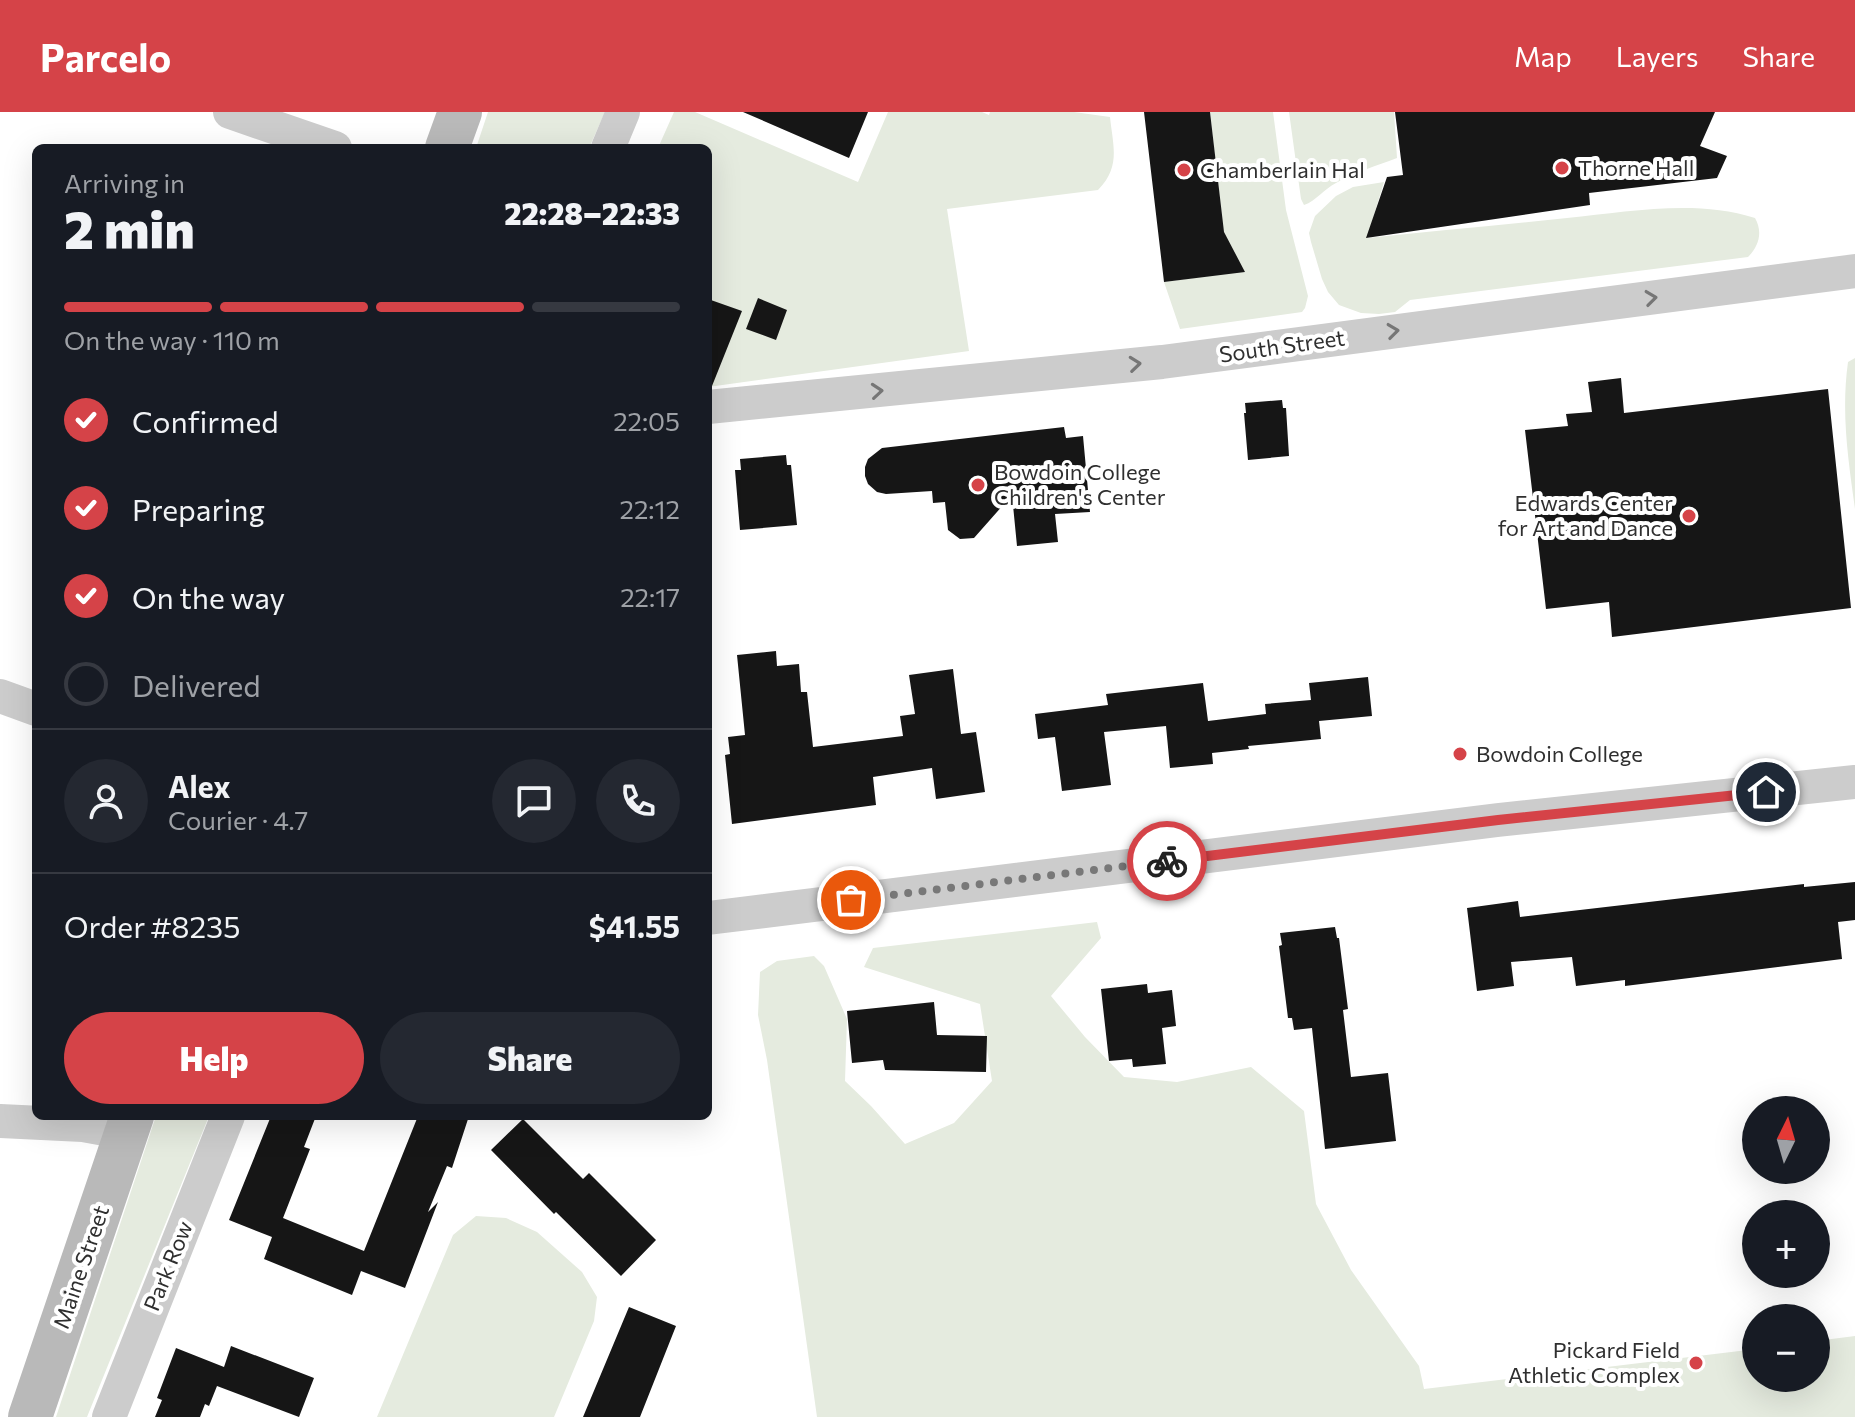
<!DOCTYPE html>
<html lang="en">
<head>
<meta charset="utf-8">
<style>
  :root { --surface:#171b24; --page:#242831; --text:#f1f3f6; --muted:#9ea1a6; --line:#363941; --accent:#d54348 }
  body { margin:0; font-family:Commissioner,sans-serif; background:var(--page); color:var(--text); height:100vh; display:flex; flex-direction:column; font-size:30px; white-space:nowrap }
  * { box-sizing:border-box; margin:0 }
  p { font-size:26px; color:var(--muted) }
  .icon { flex:none; width:44px; height:44px; fill:none; stroke:currentColor; stroke-width:2; stroke-linecap:round; stroke-linejoin:round }
  .map { position:relative; flex:1; overflow:hidden }
  .panel { position:absolute; left:32px; top:32px; width:680px; height:976px; display:flex; flex-direction:column; background:var(--surface); border-radius:12px; box-shadow:0 8px 32px #0002 }
  .panel>* { flex:none }
  .needle { width:52px; rotate:5deg }
  .tools { position:absolute; left:1742px; top:984px; display:grid; gap:16px }
  .tools a { display:grid; place-items:center; width:88px; height:88px; border-radius:50%; background:var(--surface); box-shadow:0 8px 32px #0002; font-size:40px }
  .pin { position:absolute; display:grid; place-items:center; width:68px; height:68px; color:#fff; margin:-34px; border:4px solid #fff; border-radius:50%; box-shadow:0 2px 8px #0007 }
  .courier { position:absolute; display:grid; place-items:center; width:80px; height:80px; margin:-40px; border:6px solid #d54348; border-radius:50%; background:#fff; color:#222; box-shadow:0 2px 10px #0007 }
  .head em { font-style:normal; font-weight:800 }
  .head div { display:flex; flex-direction:column-reverse }
  .head { display:flex; align-items:center; justify-content:space-between; height:136px; padding:0 32px }
  h1 { font-size:52px; font-weight:800; line-height:60px }
  .bar { display:grid; grid-template-columns:repeat(4,1fr); gap:12px 8px; align-content:center; height:96px; padding:0 32px }
  .bar i { height:10px; border-radius:6px; background:var(--line) }
  .bar .active { background:var(--accent) }
  .bar p { grid-column:span 4 }
  .line { display:flex; align-items:center; gap:20px; padding:0 32px; border-top:2px solid var(--line) }
  .line div { flex:1 }
  .round { display:grid; place-items:center; flex:none; width:84px; height:84px; border-radius:42px; background:var(--page) }
  ol { padding:0 32px; list-style:none }
  li { display:flex; align-items:center; gap:24px; height:88px }
  li p { margin-inline-start:auto }
  li .icon { padding:8px; border-radius:50%; background:var(--accent); color:#fff; stroke-width:4 }
  li:last-child { color:var(--muted) }
  li i { width:44px; height:44px; border:4px solid var(--line); border-radius:50% }
  .action { display:flex; gap:16px; margin-top:auto; padding:16px 32px }
  .action a { flex:1; height:92px; border-radius:48px; background:var(--accent); color:#fff; font-size:32px; font-weight:800; line-height:92px; text-align:center }
  .action a+a { background:var(--page); color:var(--text) }
  header { display:flex; align-items:center; gap:48px; box-sizing:border-box; height:112px; padding:0 40px; background:var(--accent); color:#fff }
  header strong { font-size:38px }
  nav { display:flex; gap:44px; margin-inline-start:auto; font-size:28px }
  .map>svg:first-child { display:block }
  .green { fill:#e5ebdf }
  .building { fill:#161616 }
  .lines { fill:none; stroke-linecap:round; stroke-linejoin:round }
  .street { stroke:#ccc; stroke-width:34 }
  .secondary { stroke:#b9b9b9; stroke-width:44 }
  .oneway { stroke:#767676 }
  .done { stroke:#787878; stroke-width:8; stroke-dasharray:0 14.4 }
  .route { stroke:#d54348; stroke-width:10 }
  .poi-dot { fill:#d54348; stroke:#fff; stroke-width:3 }
  .labels { text-anchor:middle; stroke-width:8; stroke-linejoin:round; paint-order:stroke }
  .poi-label { font-size:22px; fill:#2f2f2f; stroke:#fff; text-anchor:start }
  .street-label { font-size:22px; fill:#2f2f2f; stroke:#fff }
</style>
</head>
<body>
<header>
<strong>Parcelo</strong>
<nav><a>Map</a><a>Layers</a><a>Share</a></nav>
</header>
<div class="map">
<svg width="1855" height="1305" viewBox="0 0 1855 1305">
  <rect width="100%" height="100%" fill="#fff"/>
  <path class="green" d="M488 0H605L589 36H476Z
    M674 0H695L858 70 888 0H982L989 3 990 0H1074L1110 5C1113 34 1121 55 1098 78L947 97 969 239 708 275V36H658Z
    M1210 0H1273L1286 98 1308 184 1305 196 1302 200 1180 217 1164 170 1244 159 1217 108 1222 106Z
    M1289 0H1394L1397 46C1376 54 1355 60 1336 71 1324 77 1316 89 1304 93L1301 87Z
    M1384 70 1367 126C1433 119 1500 113 1567 106 1629 100 1695 87 1755 106 1763 120 1759 134 1748 145L1410 188 1395 200 1379 202 1361 201 1339 193 1328 180 1322 167 1311 130 1309 121 1315 104 1336 84 1353 75Z
    M1855 246V397C1848 346 1841 301 1848 250Z
    M1097 810 1101 826 1051 884 1085 925 1124 965 1177 970 1251 955 1304 999 1316 1092 1351 1158 1419 1254 1424 1277 1756 1237V1266H1816V1229L1855 1224V1305H817L767 948 758 903 760 860 777 849 814 844 824 854 847 907 845 969 871 994 905 1032 954 1011 992 969 980 892 864 855 873 836Z
    M156 1004H209L87 1305H56Z
    M476 1104 506 1106 537 1120 582 1160 597 1185 594 1209 554 1305H377L453 1123Z"/>
  <path class="building" d="M743 0H868L849 46Z
    M1144 0H1210L1224 120 1245 160 1164 170Z
    M1395 0H1715L1700 34 1727 44 1717 66 1589 81 1590 93 1366 126 1387 65 1403 63Z
    M758 186 787 198 776 228 746 217Z
    M708 187 742 199 712 274 708 275Z
    M1621 266 1624 301 1828 277 1851 496 1612 525 1609 490 1546 497 1525 318 1568 314 1566 302 1592 300 1588 270Z
    M1282 288 1283 296H1286L1289 344 1248 348 1244 301H1246L1245 291Z
    M1064 315 1066 326 1083 324 1090 400 1055 402 1058 430 1017 434 1012 383 974 426 960 427 948 418 945 390 933 391 932 379 886 382 877 380 868 372 865 364V355L868 347 882 336Z
    M786 343 787 353H791L797 413 740 418 735 358H741L740 347Z
    M776 539 777 554 799 552 801 580H807L813 635 903 624 900 604 915 602 909 563 953 557 961 622 976 620 985 680 936 687 932 656 873 665 876 693 732 712 725 643 730 642 728 625 745 623 737 543Z
    M1368 565 1372 604 1319 609 1321 627 1248 634 1249 637 1212 641 1213 652 1170 656 1166 614 1104 620 1111 673 1062 679 1055 625 1038 627 1035 602 1108 593 1106 582 1203 571 1208 609 1266 602 1265 592 1311 588 1309 571Z
    M1855 770V808L1838 810 1842 847 1625 874V868L1576 874 1572 845 1511 850 1514 874 1477 879 1467 796 1518 789 1520 805 1804 772V775Z
    M1335 815 1337 826H1339L1348 897 1343 898 1351 965 1388 961 1396 1029 1325 1037 1312 916 1294 918 1292 906H1288L1279 834 1282 833 1280 821Z
    M1147 872 1148 881 1172 878 1176 914 1162 916 1166 952 1133 955 1132 947 1109 949 1101 877Z
    M934 890 937 923 987 924 986 960 885 958 883 948 852 951 847 899Z
    M271 1004H316L304 1035 310 1037 283 1106 364 1139 418 1004H469L452 1056 447 1054 428 1100 438 1090 405 1176 361 1159 352 1183 264 1147 272 1125 229 1108Z
    M523 1007 583 1067 589 1061 656 1128 621 1164 556 1100 554 1102 491 1038Z
    M629 1195 676 1214 640 1305H583Z
    M231 1234 314 1266 299 1305 217 1274 209 1294 205 1292 200 1305H155L162 1288 157 1286 176 1236 224 1255Z"/>
  <g class="lines">
    <path class="street" d="M230 0 335 36
      M608 36 623 0
      M708 295 1162 250 1855 159
      M0 584 36 597
      M708 806 1498 708 1855 670
      M0 1009 83 1013 127 1021
      M109 1305 228 1004"/>
    <path class="secondary" d="M447 36 460 0
      M30 1305 132 1004"/>
  </g>
  <defs><path id="oneway-chevron" d="M-2-3.5L2.5 0L-2 3.5" fill="none" stroke-width="1.6" stroke-linecap="round" stroke-linejoin="round" transform="scale(2)"/></defs>
  <g class="oneway">
    <use href="#oneway-chevron" transform="translate(1651 186) rotate(-7)"/>
    <use href="#oneway-chevron" transform="translate(1393 219) rotate(-7)"/>
    <use href="#oneway-chevron" transform="translate(1135 252) rotate(-6)"/>
    <use href="#oneway-chevron" transform="translate(877 279) rotate(-5)"/>
  </g>
  <g class="lines">
    <path class="done" d="M851 788 1167 749"/>
    <path class="route" d="M1167 749 1498 708 1766 680"/>
  </g>
  <g class="poi-dot">
    <circle cx="1562" cy="56" r="8"/>
    <circle cx="1184" cy="58" r="8"/>
    <circle cx="978" cy="373" r="8"/>
    <circle cx="1689" cy="404" r="8"/>
    <circle cx="1460" cy="642" r="8"/>
    <circle cx="1696" cy="1251" r="8"/>
  </g>
  <g class="labels">
    <g class="poi-label">
      <text x="1578" y="64">Thorne Hall</text>
      <text x="1200" y="66">Chamberlain Hal</text>
      <text x="994" y="368">Bowdoin College<tspan x="994" dy="25">Children's Center</tspan></text>
      <text x="1673" y="399" text-anchor="end">Edwards Center<tspan x="1673" dy="25">for Art and Dance</tspan></text>
      <text x="1476" y="650">Bowdoin College</text>
      <text x="1680" y="1246" text-anchor="end">Pickard Field<tspan x="1680" dy="25">Athletic Complex</tspan></text>
    </g>
    <g class="street-label">
      <text transform="translate(1282 234) rotate(-8)" y="8">South Street</text>
      <text transform="translate(168 1154) rotate(-68)" y="8">Park Row</text>
      <text transform="translate(81 1155) rotate(-71)" y="8">Maine Street</text>
    </g>
  </g>
</svg>
<div class="tools">
<a><svg class="needle" viewBox="-14 -14 28 28"><path d="M0-13l5 13h-10z" fill="#e53935"/><path d="M0 13l5-13h-10z" fill="#9ea1a6"/></svg></a>
<a>+</a>
<a>−</a>
</div>
<div class="pin" style="left:851px;top:788px;background:#ea580c"><svg class="icon" aria-label="bag" viewBox="0 0 24 24"><path d="M5 8h14l-1 12H6zM9 8a3 3 0 0 1 6 0"/></svg></div>
<div class="pin" style="left:1766px;top:680px;background:#1f2937"><svg class="icon" aria-label="home" viewBox="0 0 24 24"><path d="M3 11l9-7 9 7M6 9v11h12V9"/></svg></div>
<div class="courier" style="left:1167px;top:749px"><svg class="icon" aria-label="bike" viewBox="0 0 24 24"><circle cx="6" cy="16" r="4"/><circle cx="18" cy="16" r="4"/><path d="M6 16l4-8h5l3 8M10 8l3 8H6M13 5h3"/></svg></div>
<section class="panel">
<div class="head"><div><h1>2 min</h1><p>Arriving in</p></div><em>22:28–22:33</em></div>
<div class="bar"><i class="active"></i><i class="active"></i><i class="active"></i><i></i><p>On the way · 110 m</p></div>
<ol>
<li><svg class="icon" aria-label="check" viewBox="0 0 24 24"><path d="M5 12l5 5 9-10"/></svg>Confirmed<p>22:05</p></li>
<li><svg class="icon" aria-label="check" viewBox="0 0 24 24"><path d="M5 12l5 5 9-10"/></svg>Preparing<p>22:12</p></li>
<li><svg class="icon" aria-label="check" viewBox="0 0 24 24"><path d="M5 12l5 5 9-10"/></svg>On the way<p>22:17</p></li>
<li><i></i>Delivered</li>
</ol>
<div class="line" style="height:144px"><a class="round"><svg class="icon" aria-label="person" viewBox="0 0 24 24"><circle cx="12" cy="8" r="4"/><path d="M4 21q1-7 8-7t8 7"/></svg></a><div><b>Alex</b><p>Courier · 4.7</p></div><a class="round"><svg class="icon" aria-label="chat" viewBox="0 0 24 24"><path d="M4 5h16v11H9l-5 4z"/></svg></a><a class="round"><svg class="icon" aria-label="phone" viewBox="0 0 24 24"><path d="M5 4h4l2 5-3 2q2 4 5 5l2-3 5 2v4C11 20 4 13 5 4z"/></svg></a></div>
<div class="line" style="height:104px"><div>Order #8235</div><b>$41.55</b></div>
<div class="action"><a>Help</a><a>Share</a></div>
</section>
</div>
</body>
</html>
